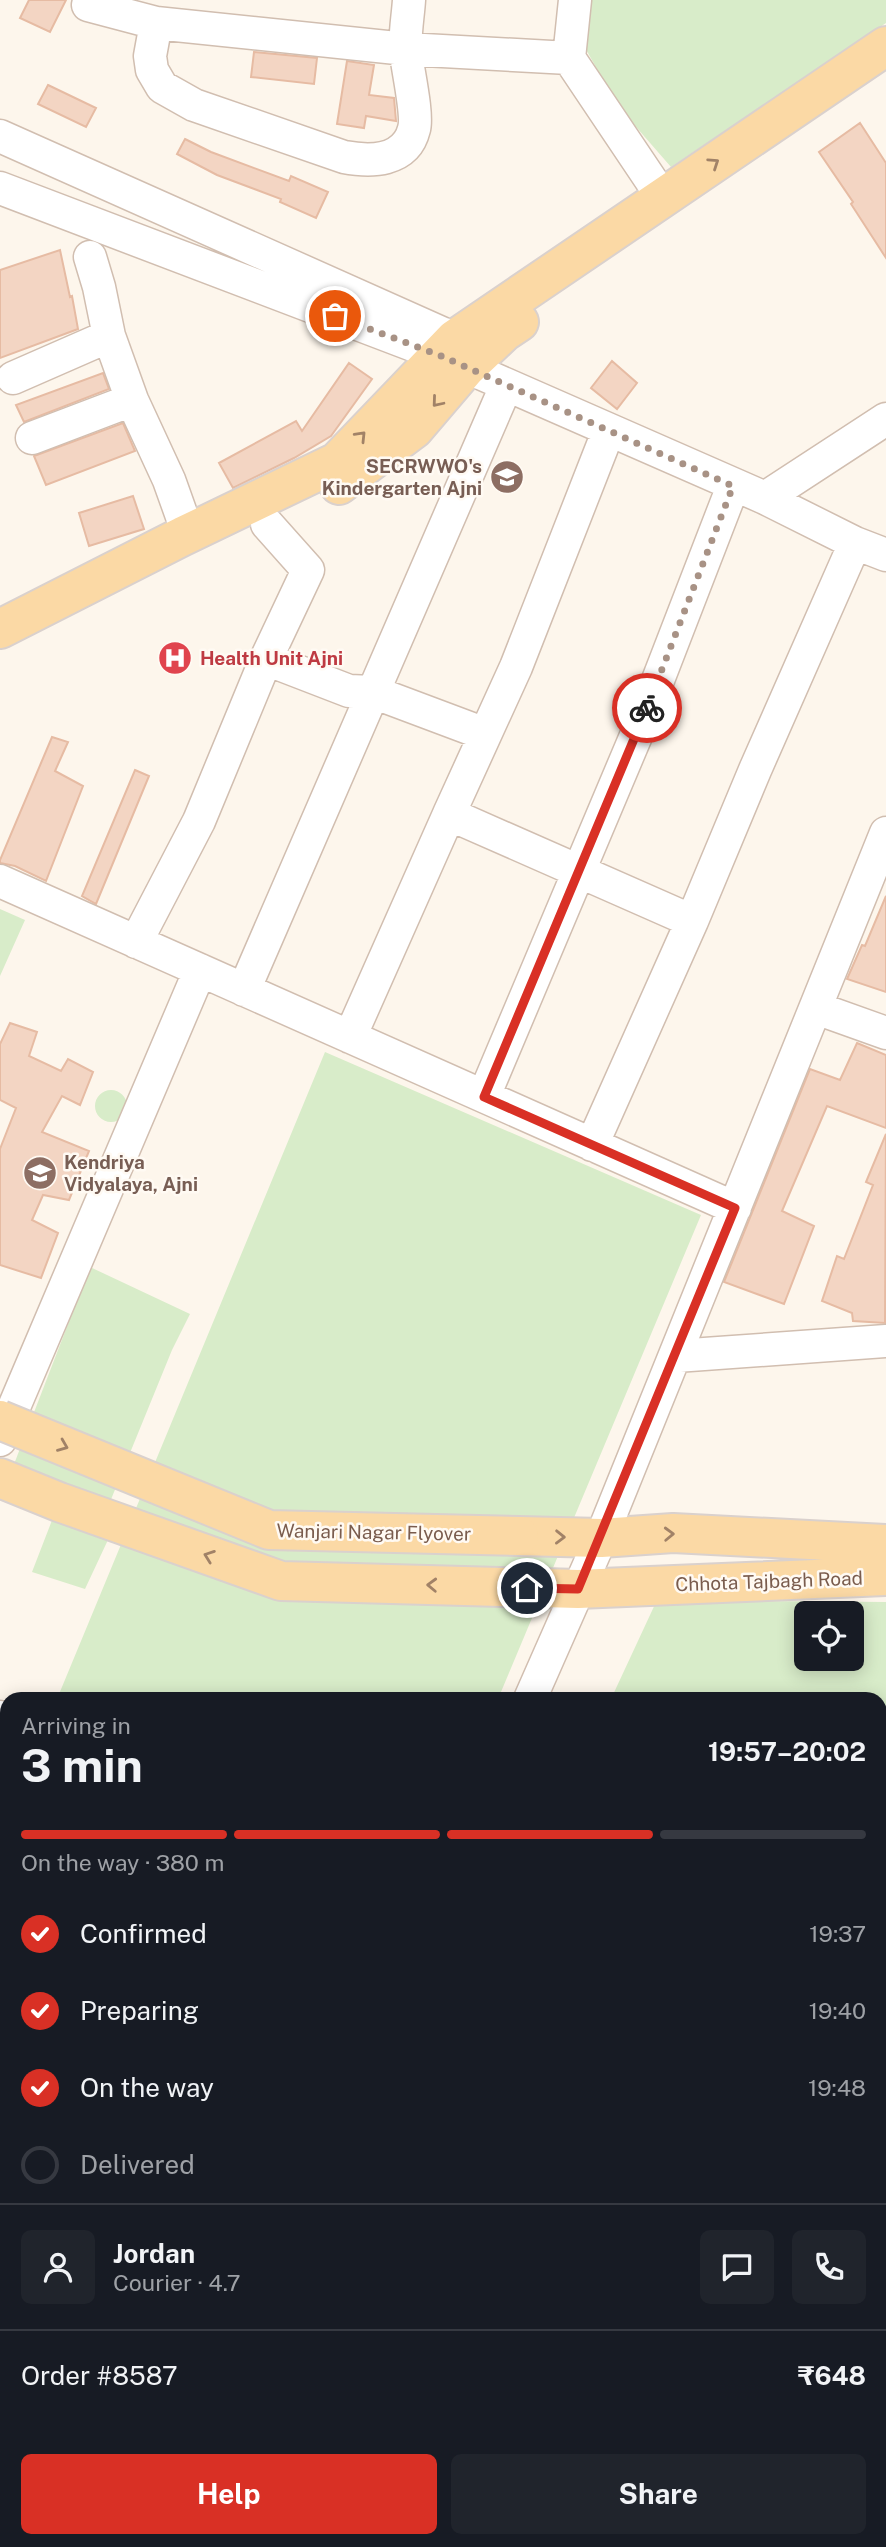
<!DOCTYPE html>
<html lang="en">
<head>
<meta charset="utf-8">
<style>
  :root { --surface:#171b24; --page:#20242c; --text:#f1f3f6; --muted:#9ea1a6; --line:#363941; --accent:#d93025 }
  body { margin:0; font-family:"Public Sans",sans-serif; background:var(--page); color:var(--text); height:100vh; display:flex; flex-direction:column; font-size:26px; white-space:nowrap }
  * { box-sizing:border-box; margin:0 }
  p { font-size:23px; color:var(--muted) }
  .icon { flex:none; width:38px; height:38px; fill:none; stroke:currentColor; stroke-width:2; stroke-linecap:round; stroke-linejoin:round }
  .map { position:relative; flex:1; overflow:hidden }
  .sheet { position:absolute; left:0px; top:1692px; width:887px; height:856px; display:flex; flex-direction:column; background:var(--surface); border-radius:21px 21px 0 0; box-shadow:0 4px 18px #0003 }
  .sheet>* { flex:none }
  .buttons { position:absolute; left:794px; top:1601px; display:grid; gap:14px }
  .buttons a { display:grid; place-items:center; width:70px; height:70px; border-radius:10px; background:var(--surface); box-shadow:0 4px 18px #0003; font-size:35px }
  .pin { position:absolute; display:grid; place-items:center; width:60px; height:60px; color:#fff; margin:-30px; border:4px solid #fff; border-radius:50%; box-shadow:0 2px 7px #0007 }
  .courier { position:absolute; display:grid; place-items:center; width:70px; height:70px; margin:-35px; border:5px solid #d93025; border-radius:50%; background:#fff; color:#222; box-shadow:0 2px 9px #0007 }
  .overview em { font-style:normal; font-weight:700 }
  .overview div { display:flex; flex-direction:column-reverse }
  .overview { display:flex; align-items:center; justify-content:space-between; height:119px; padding:0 21px }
  h1 { font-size:46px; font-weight:700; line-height:52px }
  .bar { display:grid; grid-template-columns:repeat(4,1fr); gap:10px 7px; align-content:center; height:84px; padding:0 21px }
  .bar i { height:9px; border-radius:5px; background:var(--line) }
  .bar .selected { background:var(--accent) }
  .bar p { grid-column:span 4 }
  .line { display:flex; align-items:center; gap:18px; padding:0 21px; border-top:2px solid var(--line) }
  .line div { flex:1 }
  .round { display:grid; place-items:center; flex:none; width:74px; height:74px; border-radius:10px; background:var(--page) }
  ol { padding:0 21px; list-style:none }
  li { display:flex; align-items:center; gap:21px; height:77px }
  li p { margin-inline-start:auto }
  li .icon { padding:7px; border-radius:50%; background:var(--accent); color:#fff; stroke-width:4 }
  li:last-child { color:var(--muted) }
  li i { width:38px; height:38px; border:4px solid var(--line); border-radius:50% }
  .button { display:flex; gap:14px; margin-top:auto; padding:14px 21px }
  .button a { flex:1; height:80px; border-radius:10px; background:var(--accent); color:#fff; font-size:28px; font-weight:700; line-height:80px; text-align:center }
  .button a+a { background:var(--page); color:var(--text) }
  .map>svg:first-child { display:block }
  .green { fill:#d8ecc9; fill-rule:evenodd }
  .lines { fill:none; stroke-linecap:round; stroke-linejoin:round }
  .stream { stroke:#a5d3da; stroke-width:6 }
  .building { fill:#f3d5c3; stroke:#e6bba3; stroke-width:2 }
  .minor-casing { stroke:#d1beb0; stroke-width:35 }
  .major-casing { stroke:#dad1cd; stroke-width:42 }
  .minor { stroke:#fff; stroke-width:32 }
  .major { stroke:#fbd9a5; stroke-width:38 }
  .major-bridge-casing { stroke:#dad1cd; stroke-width:42; stroke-linecap:butt }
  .major-bridge { stroke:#fbd9a5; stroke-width:38 }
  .oneway { stroke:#a18267 }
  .done { stroke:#a89285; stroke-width:7; stroke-dasharray:0 12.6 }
  .route { stroke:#d93025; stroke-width:9 }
  .labels { text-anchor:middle; stroke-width:5; stroke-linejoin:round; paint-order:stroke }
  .education-label { font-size:19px; font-weight:bold; fill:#785e54; stroke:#fffaf3; text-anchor:end }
  .health-label { font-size:19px; font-weight:bold; fill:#be3a42; stroke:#fffaf3; text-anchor:start }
  .street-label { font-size:19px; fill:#7a5c4d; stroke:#fffaf3 }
</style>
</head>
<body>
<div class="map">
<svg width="886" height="2547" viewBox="0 0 886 2547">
  <rect width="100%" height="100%" fill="#fdf6ec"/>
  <path class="green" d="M587 0H886V23L671 167 617 105 583 44Z
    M0 909 25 920 0 976Z
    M325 1052 701 1215 498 1699H57Z
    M95 1106a16 16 0 1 1 32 0a16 16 0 1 1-32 0Z
    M90 1267 190 1314 172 1350 103 1519 114 1527 85 1589 32 1572 61 1497 11 1472Z
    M657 1600 886 1602V1971L880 1970V1699H611ZM807 1614H852V1659H807Z
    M880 2483 886 2485V2547H747L750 2541H880Z"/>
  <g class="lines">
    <path class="stream" d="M108 2547 113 2541"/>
  </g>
  <path class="building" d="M29 0H66L50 32 20 18Z
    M254 52 317 58 314 84 251 77Z
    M347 61 374 65 369 95 394 98 396 121 366 116 364 128 337 124Z
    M48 85 96 108 86 127 38 104Z
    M860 123 886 163V258L851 204 853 202 819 152Z
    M185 139 211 152 289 181 291 176 328 192 316 218 280 202 281 199 217 175 177 154Z
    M60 250 70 297 72 296 78 329 0 358V270Z
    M612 361 637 383 617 409 591 388Z
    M349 363 372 379 331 436 294 458 233 488 219 463 296 421 302 431Z
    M103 373 109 389 24 422 16 405Z
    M123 423 135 451 46 485 34 456Z
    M133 496 144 529 89 546 79 513Z
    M52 737 68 742 55 771 83 786 46 881 15 866 0 863V860Z
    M135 770 149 776 96 904 82 896Z
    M886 896V992L847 979 862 945 865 946Z
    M10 1023 37 1032 29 1056 61 1071 68 1059 93 1072 80 1105 62 1096 42 1132 89 1151 69 1200 43 1195 32 1220 58 1233 41 1278 0 1265V1149L16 1108 0 1100V1044Z
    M857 1043 886 1055V1128L827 1106 782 1211 814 1226 784 1304 724 1282 810 1069 840 1080Z
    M886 1134 885 1323 853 1321 852 1313 822 1301 837 1256 844 1259 873 1185 866 1182Z"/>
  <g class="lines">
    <g class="minor-casing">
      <path id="minor" d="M88 5 156 23 406 49 569 58 575 0
        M156 23 150 56 152 70 162 87 194 105 344 157C371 162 406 162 414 129 418 115 408 71 406 54 404 36 408 17 409 0
        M569 58 663 198
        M0 136 455 339
        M0 188 439 355 765 498 855 543 886 555
        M90 257 99 287 109 336 132 400 169 480 184 522 183 536
        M13 378 109 336
        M32 438 132 400
        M765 498 886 419
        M266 659 308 570 267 524
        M0 881 735 1208
        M692 921 755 770 855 543
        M136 942 199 821 266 659 349 691 373 692 485 734
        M244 990 506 386
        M816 1008 886 1033
        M350 1037 449 814
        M484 1096 641 724 733 486
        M592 1145 692 921 449 814 516 667 608 432
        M676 1356 886 1341
        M0 1440 200 970
        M530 1699 601 1538 886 833
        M0 1717 7 1720
        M0 1812 7 1816
        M0 1936 7 1929
        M0 2078 7 2061
        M0 2187 7 2190
        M880 2307 886 2309
        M0 2313 7 2316
        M0 2435 7 2438
        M880 2466 886 2469
        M244 2541 258 2547
        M564 2541 579 2547
        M167 2547 170 2541
        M472 2547 474 2541
        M728 2547 731 2541"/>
    </g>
    <g class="major-casing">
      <path id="major" d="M339 485 414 429 466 368 504 332 519 322
        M0 629 183 536 337 462 455 339 886 46
        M0 1478 59 1502 281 1581 578 1589 886 1576
        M519 1536 601 1538 673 1533 886 1544"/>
    </g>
    <use href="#minor" class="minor"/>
    <use href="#major" class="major"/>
    <g class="major-bridge-casing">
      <path id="major-bridge" d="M0 1420 269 1530 519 1536"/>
    </g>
    <use href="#major-bridge" class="major-bridge"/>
  </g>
  <defs><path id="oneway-chevron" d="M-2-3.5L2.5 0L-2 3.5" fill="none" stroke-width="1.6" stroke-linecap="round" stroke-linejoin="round" transform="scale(1.75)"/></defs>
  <g class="oneway">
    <use href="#oneway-chevron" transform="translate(714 163) rotate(-34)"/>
    <use href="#oneway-chevron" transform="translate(437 402) rotate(130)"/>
    <use href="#oneway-chevron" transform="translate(361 436) rotate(-46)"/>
    <use href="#oneway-chevron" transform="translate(63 1446) rotate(22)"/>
    <use href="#oneway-chevron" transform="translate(669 1534) rotate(-2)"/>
    <use href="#oneway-chevron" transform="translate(560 1537) rotate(1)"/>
    <use href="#oneway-chevron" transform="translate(209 1556) rotate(-160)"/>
    <use href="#oneway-chevron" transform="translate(432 1585) rotate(-178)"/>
  </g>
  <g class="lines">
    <path class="done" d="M335 316 439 355 733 486 647 708"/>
    <path class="route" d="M527 1588 578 1589 735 1208 484 1097 647 708"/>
  </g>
  <defs>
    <g id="school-disc" transform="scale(1.75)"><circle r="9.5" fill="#8d6e63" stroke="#fffaf3"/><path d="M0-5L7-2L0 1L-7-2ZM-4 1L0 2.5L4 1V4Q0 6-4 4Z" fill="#fff"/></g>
    <g id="hospital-disc" transform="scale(1.75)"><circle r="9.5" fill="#e0444e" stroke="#fffaf3"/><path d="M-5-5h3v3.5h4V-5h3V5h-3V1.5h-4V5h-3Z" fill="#fff"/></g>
  </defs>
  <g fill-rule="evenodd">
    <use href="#school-disc" x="507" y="477"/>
    <use href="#hospital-disc" x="175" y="658"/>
    <use href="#school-disc" x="40" y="1173"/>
  </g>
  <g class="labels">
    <g class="education-label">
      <text x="482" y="473">SECRWWO's<tspan x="482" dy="22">Kindergarten Ajni</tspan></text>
      <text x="64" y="1169" text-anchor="start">Kendriya<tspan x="64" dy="22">Vidyalaya, Ajni</tspan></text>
    </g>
    <g class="health-label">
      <text x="200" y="665">Health Unit Ajni</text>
    </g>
    <g class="street-label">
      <text transform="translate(374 1532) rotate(1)" y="7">Wanjari Nagar Flyover</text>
      <text transform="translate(769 1581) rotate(-2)" y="7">Chhota Tajbagh Road</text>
    </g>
  </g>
</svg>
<div class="buttons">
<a><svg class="icon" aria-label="locate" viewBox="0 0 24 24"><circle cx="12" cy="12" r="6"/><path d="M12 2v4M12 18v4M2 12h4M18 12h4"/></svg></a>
</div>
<div class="pin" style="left:335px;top:316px;background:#ea580c"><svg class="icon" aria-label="bag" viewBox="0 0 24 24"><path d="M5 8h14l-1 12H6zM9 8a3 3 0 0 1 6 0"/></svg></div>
<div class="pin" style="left:527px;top:1588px;background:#1f2937"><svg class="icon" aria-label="home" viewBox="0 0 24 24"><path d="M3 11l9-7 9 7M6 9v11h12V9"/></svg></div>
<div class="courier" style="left:647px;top:708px"><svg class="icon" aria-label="bike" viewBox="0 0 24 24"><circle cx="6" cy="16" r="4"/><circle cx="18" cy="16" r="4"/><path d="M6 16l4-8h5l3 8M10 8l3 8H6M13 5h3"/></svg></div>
<section class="sheet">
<div class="overview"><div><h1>3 min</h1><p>Arriving in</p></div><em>19:57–20:02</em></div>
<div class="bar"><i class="selected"></i><i class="selected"></i><i class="selected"></i><i></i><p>On the way · 380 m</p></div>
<ol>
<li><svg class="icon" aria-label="check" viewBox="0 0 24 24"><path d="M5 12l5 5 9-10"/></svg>Confirmed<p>19:37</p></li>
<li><svg class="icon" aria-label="check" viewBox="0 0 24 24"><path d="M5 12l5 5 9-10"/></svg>Preparing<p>19:40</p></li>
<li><svg class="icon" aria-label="check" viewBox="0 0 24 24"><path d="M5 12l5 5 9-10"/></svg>On the way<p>19:48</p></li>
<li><i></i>Delivered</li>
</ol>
<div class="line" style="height:126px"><a class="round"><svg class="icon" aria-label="person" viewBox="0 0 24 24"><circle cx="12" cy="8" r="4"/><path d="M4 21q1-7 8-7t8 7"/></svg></a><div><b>Jordan</b><p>Courier · 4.7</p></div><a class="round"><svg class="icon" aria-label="chat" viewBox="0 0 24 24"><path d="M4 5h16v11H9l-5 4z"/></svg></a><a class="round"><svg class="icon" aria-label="phone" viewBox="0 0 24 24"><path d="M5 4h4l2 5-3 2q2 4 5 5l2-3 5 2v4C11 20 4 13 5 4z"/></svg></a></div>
<div class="line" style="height:91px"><div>Order #8587</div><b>₹648</b></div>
<div class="button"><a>Help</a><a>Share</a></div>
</section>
</div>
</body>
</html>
